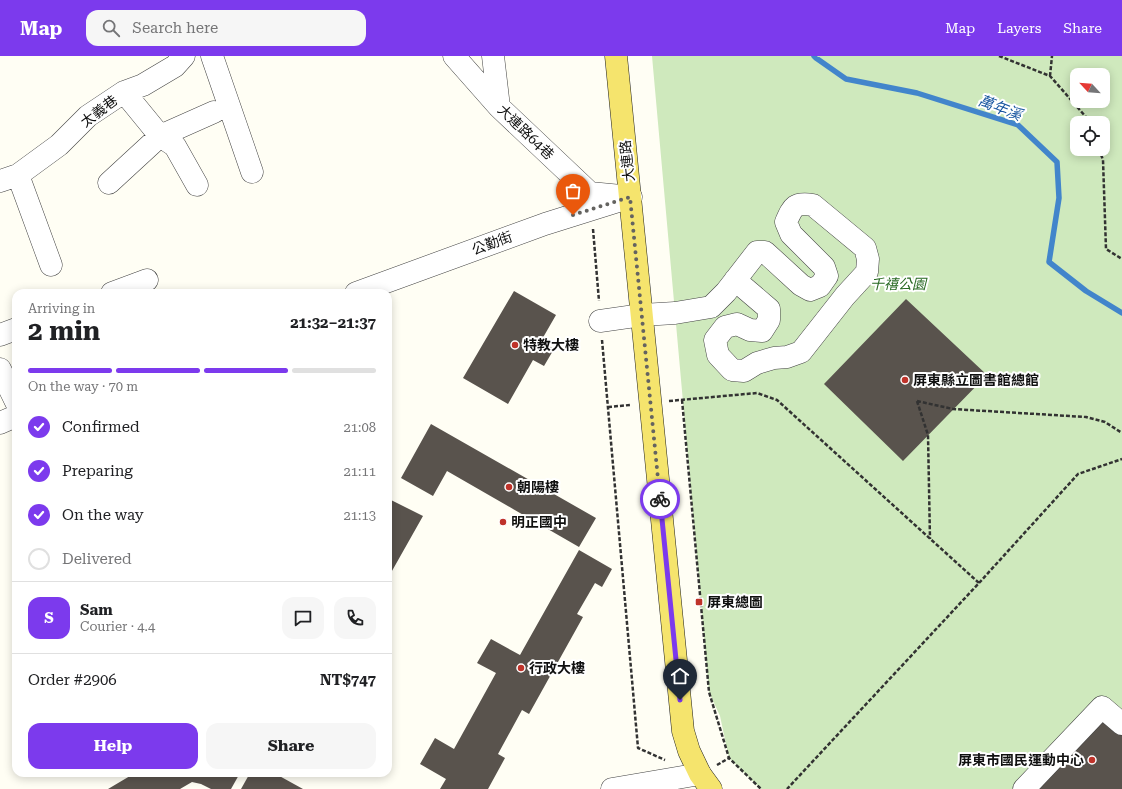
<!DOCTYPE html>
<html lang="en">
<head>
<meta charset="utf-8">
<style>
  :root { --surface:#fff; --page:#f6f6f6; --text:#202124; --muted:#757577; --line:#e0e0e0; --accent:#7c3aed }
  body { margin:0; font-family:"Roboto Serif","Noto Sans TC",serif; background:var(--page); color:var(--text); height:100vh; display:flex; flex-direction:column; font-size:15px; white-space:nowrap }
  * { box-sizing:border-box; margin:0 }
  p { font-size:13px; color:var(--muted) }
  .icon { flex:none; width:22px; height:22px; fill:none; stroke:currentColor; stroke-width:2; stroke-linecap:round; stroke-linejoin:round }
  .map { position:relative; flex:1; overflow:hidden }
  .sheet { position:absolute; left:12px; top:233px; width:380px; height:488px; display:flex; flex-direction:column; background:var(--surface); border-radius:12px; box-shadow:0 2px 10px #0003 }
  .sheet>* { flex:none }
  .needle { width:26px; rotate:296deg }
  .buttons { position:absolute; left:1070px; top:12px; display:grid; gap:8px }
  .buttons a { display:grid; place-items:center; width:40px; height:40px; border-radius:8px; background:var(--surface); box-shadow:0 2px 10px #0003; font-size:20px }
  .pin { position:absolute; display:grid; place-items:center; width:34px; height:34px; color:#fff; margin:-41px -17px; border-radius:50% 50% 50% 0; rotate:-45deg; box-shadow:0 0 4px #0007 }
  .pin .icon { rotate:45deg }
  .courier { position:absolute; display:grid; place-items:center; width:40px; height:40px; margin:-20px; border:3px solid #7c3aed; border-radius:50%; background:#fff; color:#222; box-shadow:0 1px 5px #0007 }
  .head em { font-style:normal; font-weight:700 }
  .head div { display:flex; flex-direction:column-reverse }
  .head { display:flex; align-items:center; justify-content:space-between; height:68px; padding:0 16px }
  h1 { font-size:26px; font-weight:700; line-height:30px }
  .bar { display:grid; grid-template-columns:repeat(4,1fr); gap:6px 4px; align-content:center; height:48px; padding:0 16px }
  .bar i { height:5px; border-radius:3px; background:var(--line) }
  .bar .selected { background:var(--accent) }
  .bar p { grid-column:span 4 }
  .line { display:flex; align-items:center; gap:10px; padding:0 16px; border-top:1px solid var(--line) }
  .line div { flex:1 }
  .round { display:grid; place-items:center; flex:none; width:42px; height:42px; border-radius:12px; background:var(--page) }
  ol { padding:0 16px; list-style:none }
  li { display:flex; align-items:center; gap:12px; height:44px }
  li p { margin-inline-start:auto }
  li .icon { padding:4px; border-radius:50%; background:var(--accent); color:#fff; stroke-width:4 }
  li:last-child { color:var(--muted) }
  li i { width:22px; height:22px; border:2px solid var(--line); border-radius:50% }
  .action { display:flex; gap:8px; margin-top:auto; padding:8px 16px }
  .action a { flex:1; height:46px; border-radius:12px; background:var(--accent); color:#fff; font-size:16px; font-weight:700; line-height:46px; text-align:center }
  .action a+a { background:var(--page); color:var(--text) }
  header { display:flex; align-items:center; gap:24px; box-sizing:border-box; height:56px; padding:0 20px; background:var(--accent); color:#fff }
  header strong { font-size:19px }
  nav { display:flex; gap:22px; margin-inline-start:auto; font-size:14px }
  .search { width:280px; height:36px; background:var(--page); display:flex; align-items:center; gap:10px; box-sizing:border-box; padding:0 14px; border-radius:12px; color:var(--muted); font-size:15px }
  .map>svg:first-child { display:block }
  .green { fill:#cfe9bd; fill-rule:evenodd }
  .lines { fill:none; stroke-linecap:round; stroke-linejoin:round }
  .stream { stroke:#4285cb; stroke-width:5.5 }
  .building { fill:#59534d }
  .minor-casing { stroke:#434343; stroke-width:23 }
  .major-casing { stroke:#212121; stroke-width:23 }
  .path { stroke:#323232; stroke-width:2.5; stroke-dasharray:4 2; stroke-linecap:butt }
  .minor { stroke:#fff; stroke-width:22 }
  .major { stroke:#f5e46d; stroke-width:22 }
  .done { stroke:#646360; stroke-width:4; stroke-dasharray:0 7.2 }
  .route { stroke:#7c3aed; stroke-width:5 }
  .poi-dot { fill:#bf332a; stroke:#fff; stroke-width:1.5 }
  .labels { text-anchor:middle; stroke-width:4; stroke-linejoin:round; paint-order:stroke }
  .street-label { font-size:14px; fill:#101010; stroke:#fff }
  .park-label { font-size:14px; font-style:italic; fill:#276821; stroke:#fff }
  .poi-label { font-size:14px; font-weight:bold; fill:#101010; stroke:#fff; text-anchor:start }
  .water-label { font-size:15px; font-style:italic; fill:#1a57a1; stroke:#fff }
</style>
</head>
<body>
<header>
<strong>Map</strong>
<div class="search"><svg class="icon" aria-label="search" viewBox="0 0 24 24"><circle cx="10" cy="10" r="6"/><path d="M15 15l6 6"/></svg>Search here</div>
<nav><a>Map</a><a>Layers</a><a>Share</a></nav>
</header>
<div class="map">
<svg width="1122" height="733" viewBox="0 0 1122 733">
  <rect width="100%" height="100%" fill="#fffef4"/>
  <path class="green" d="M652 0H1122V733H761L729 702 720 660 709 636ZM1077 19H1103V45H1077ZM1077 67H1103V93H1077Z"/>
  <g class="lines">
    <path class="stream" d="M814 0 816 2 846 23 917 37 1018 69 1057 106 1059 142 1049 206 1086 235 1122 257"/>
  </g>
  <path class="building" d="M514 235 556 259 541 285 554 293 544 310 533 304 508 348 463 322Z
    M906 243 987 319 903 405 824 328Z
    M431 368 596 462 579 491 447 415 433 440 401 422Z
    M389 443 423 460 388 522V445Z
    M579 494 612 513 602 531 595 527 577 558 583 561 529 658 522 654 498 698 505 702 488 733H440L446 723 420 708 435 682 454 693 496 617 477 607 491 583 520 599Z
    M1105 659 1122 676V733H1035Z
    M135 717H240L231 733H211L201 728 192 726 180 733H108Z
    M250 717H274L303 733H241Z"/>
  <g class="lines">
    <g class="minor-casing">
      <path id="minor" d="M212 0 252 116
        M454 0 499 51 590 137 621 140
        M493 0 499 51
        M124 36 160 80 175 90 197 129
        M18 119 51 209
        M0 125 18 119 59 89 88 60 124 36 143 29 175 10 184 0
        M109 127 160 80 214 56
        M112 237 147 224
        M356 237 545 168 631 141
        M600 265 642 259 675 257 711 251 726 236 757 196H765L801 229 810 234 820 230 827 220 824 211 791 178 786 166C793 150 795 146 813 149L865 192 868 203 867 216 845 240 801 296 787 301 774 302 757 307 744 315 732 314 718 299 715 284 725 271 737 268 750 274 762 275 769 264V253L735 224
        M0 279 16 273
        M0 313 16 346
        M0 367 16 360
        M612 733 700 718
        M1024 733 1102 651 1122 668"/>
    </g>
    <g class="major-casing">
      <path id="major" d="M616 0 683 675 689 695 700 718 711 733"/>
    </g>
    <path class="path" d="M999 0 1050 20 1086 61 1088 67
      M1050 20 1052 0
      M1099 93 1103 104 1106 193 1122 203
      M593 173 599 245
      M602 284 638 692 665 704
      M682 344 709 636 729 702 761 733
      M669 345 757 337 777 344 979 527 787 733
      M917 345 953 353 1086 361 1105 366 1122 377
      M917 345 928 379 930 483
      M608 351 630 349
      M979 527 1078 418 1122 403
      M717 709 729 702"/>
    <use href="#minor" class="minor"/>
    <use href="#major" class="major"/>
  </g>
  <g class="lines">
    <path class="done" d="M573 159 630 141 660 443"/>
    <path class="route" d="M660 443 680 644"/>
  </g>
  <g class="poi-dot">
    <circle cx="515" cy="289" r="4"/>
    <circle cx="905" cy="324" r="4"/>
    <circle cx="509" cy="431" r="4"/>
    <circle cx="503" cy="466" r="4"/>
    <rect x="695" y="542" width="8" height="8" rx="2"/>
    <circle cx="521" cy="612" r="4"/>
    <circle cx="1092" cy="704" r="4"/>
  </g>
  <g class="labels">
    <g class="street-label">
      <text transform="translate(99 55) rotate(-37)" y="5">太義巷</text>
      <text transform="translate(526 76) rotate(44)" y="5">大連路64巷</text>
      <text transform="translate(627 105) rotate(-96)" y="5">大連路</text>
      <text transform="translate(492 187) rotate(-20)" y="5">公勤街</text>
    </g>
    <g class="park-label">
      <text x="898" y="233">千禧公園</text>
    </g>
    <g class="poi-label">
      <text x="523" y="294">特教大樓</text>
      <text x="913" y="329">屏東縣立圖書館總館</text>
      <text x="517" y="436">朝陽樓</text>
      <text x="511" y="471">明正國中</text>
      <text x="707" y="551">屏東總圖</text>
      <text x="529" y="617">行政大樓</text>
      <text x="1084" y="709" text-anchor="end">屏東市國民運動中心</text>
    </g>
    <g class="water-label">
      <text transform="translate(1000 52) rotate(21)" y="5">萬年溪</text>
    </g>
  </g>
</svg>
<div class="buttons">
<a><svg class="needle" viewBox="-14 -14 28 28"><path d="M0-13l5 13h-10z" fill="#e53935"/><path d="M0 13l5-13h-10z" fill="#757577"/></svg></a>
<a><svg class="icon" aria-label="locate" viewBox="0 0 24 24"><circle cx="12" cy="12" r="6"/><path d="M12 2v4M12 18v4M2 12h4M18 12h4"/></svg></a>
</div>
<div class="pin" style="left:573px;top:159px;background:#ea580c"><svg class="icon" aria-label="bag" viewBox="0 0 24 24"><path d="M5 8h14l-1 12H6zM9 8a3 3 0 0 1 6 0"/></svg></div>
<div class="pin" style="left:680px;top:644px;background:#1f2937"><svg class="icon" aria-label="home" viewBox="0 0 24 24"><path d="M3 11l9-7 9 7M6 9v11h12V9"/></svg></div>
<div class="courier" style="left:660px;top:443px"><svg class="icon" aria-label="bike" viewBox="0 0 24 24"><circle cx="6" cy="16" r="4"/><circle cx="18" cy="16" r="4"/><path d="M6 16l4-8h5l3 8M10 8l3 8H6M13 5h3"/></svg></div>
<section class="sheet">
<div class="head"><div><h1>2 min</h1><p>Arriving in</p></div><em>21:32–21:37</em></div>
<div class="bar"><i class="selected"></i><i class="selected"></i><i class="selected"></i><i></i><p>On the way · 70 m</p></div>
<ol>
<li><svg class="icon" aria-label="check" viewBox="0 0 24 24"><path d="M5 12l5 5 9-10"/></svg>Confirmed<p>21:08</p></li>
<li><svg class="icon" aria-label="check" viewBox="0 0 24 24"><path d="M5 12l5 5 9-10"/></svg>Preparing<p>21:11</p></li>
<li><svg class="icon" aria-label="check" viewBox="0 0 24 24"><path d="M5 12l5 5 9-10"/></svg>On the way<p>21:13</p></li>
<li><i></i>Delivered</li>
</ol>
<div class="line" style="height:72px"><b class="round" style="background:var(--accent);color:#fff">S</b><div><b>Sam</b><p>Courier · 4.4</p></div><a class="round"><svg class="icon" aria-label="chat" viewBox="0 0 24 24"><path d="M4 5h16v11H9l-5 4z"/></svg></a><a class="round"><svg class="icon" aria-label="phone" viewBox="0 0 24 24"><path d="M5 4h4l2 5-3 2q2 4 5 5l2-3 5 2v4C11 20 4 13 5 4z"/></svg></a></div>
<div class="line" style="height:52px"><div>Order #2906</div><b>NT$747</b></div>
<div class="action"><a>Help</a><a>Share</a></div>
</section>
</div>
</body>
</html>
